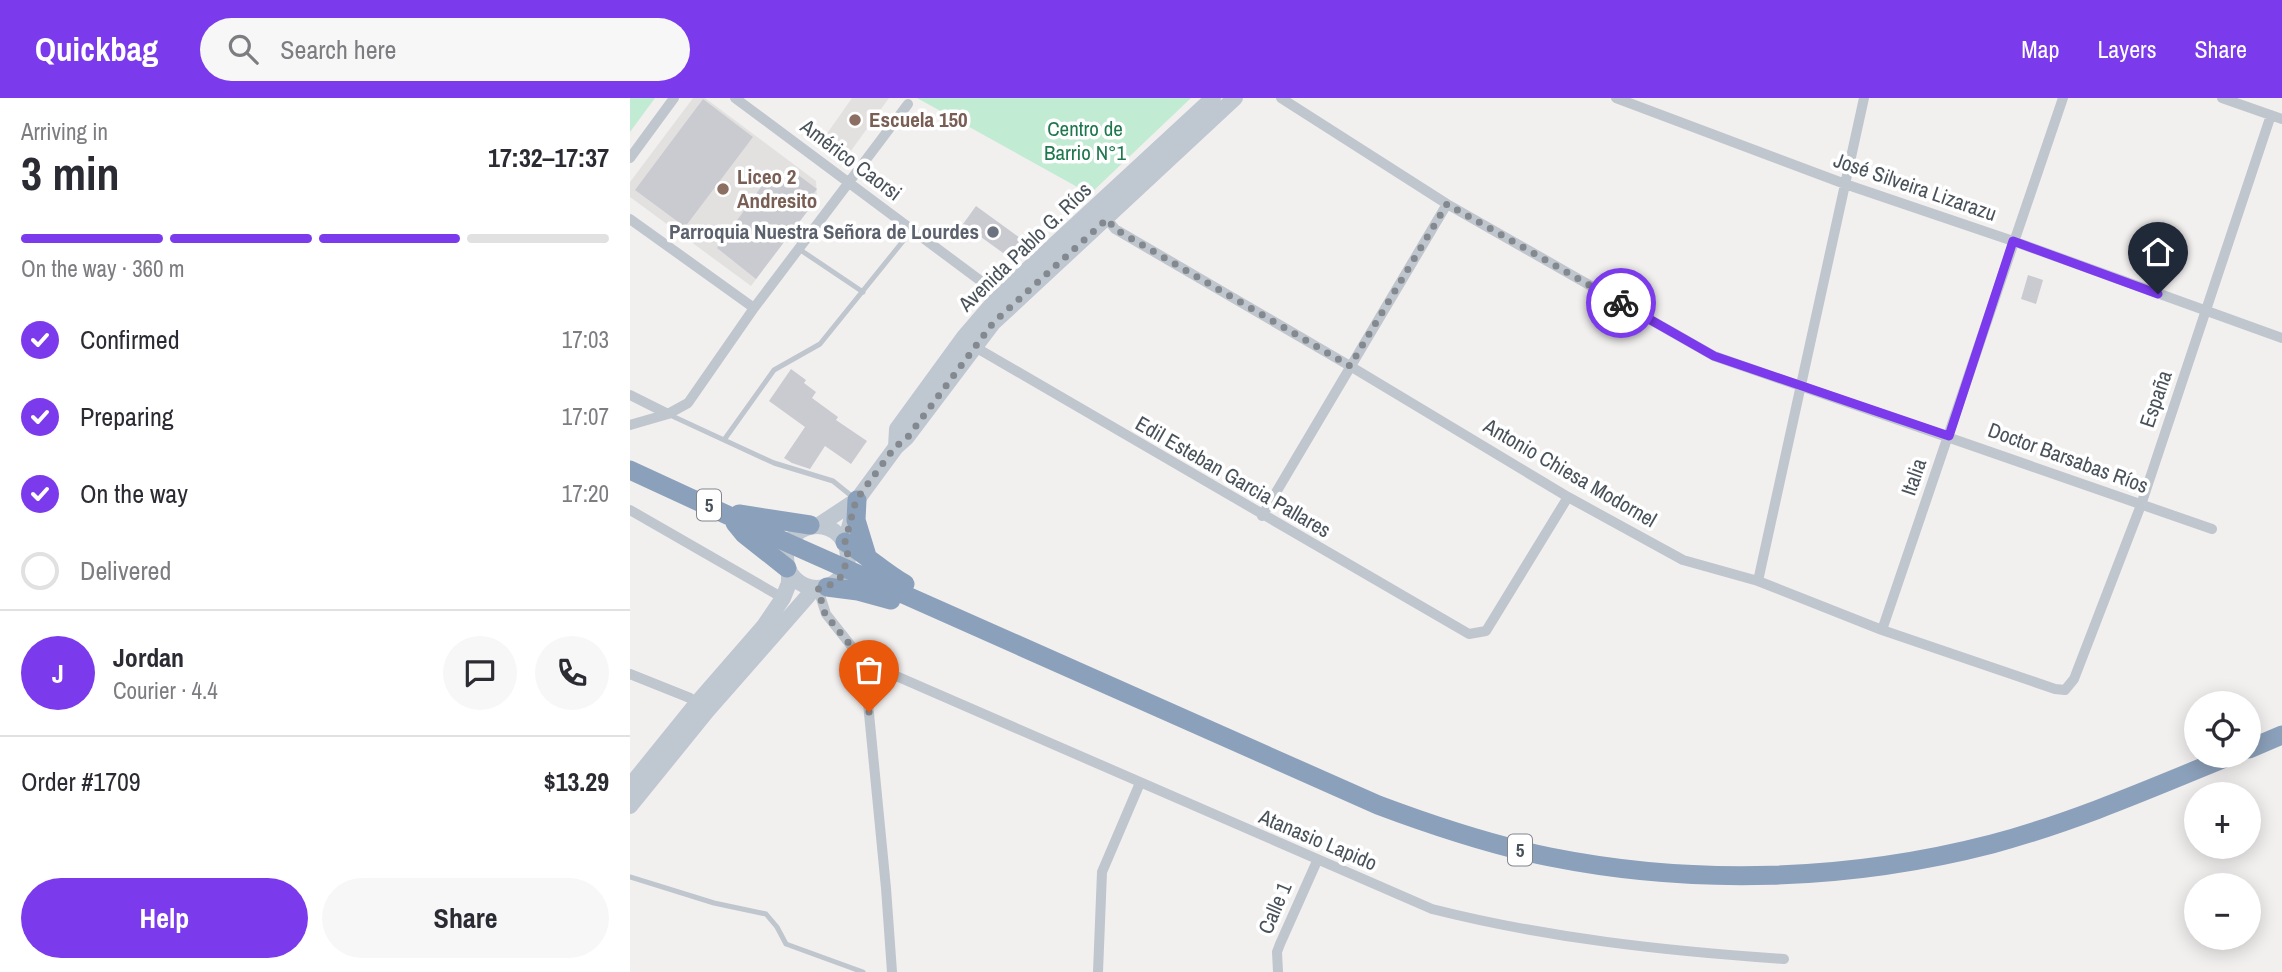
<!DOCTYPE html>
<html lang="en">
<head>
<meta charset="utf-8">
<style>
  :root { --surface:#fff; --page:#f7f7f7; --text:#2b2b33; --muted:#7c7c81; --line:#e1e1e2; --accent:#7c3aed }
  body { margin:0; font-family:"Archivo Narrow",sans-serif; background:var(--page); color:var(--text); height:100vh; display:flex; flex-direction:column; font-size:26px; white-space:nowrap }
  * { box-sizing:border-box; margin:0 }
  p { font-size:23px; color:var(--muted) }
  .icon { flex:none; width:38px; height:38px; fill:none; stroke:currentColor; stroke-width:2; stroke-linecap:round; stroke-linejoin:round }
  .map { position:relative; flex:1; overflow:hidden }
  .side { display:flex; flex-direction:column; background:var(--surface); width:630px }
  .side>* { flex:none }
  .tools { position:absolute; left:1554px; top:593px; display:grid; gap:14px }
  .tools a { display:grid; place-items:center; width:77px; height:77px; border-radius:50%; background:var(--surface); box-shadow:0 4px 18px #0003; font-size:35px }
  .pin { position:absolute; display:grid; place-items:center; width:60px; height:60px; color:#fff; margin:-72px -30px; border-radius:50% 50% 50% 0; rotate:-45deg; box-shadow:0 0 7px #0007 }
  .pin .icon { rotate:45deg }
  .courier { position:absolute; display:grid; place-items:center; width:70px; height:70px; margin:-35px; border:5px solid #7c3aed; border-radius:50%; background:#fff; color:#222; box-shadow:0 2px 9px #0007 }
  .headline em { font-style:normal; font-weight:700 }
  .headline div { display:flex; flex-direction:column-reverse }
  .headline { display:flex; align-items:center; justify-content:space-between; height:119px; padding:0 21px }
  h1 { font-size:46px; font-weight:700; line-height:52px }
  .bar { display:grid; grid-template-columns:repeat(4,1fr); gap:10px 7px; align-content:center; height:84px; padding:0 21px }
  .bar i { height:9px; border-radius:5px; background:var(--line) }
  .bar .selected { background:var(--accent) }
  .bar p { grid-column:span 4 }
  .line { display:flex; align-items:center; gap:18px; padding:0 21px; border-top:2px solid var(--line) }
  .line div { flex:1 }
  .round { display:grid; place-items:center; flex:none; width:74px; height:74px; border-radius:37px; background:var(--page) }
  ol { padding:0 21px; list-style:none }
  li { display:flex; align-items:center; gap:21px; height:77px }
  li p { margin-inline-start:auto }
  li .icon { padding:7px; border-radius:50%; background:var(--accent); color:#fff; stroke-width:4 }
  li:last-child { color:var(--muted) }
  li i { width:38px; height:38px; border:4px solid var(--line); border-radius:50% }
  .action { display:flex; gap:14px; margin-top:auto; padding:14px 21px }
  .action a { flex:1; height:80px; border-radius:42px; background:var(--accent); color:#fff; font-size:28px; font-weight:700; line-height:80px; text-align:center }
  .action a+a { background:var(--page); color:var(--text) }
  header { display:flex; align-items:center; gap:42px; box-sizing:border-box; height:98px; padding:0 35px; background:var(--accent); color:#fff }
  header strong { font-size:33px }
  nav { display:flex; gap:38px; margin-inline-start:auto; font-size:24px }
  .search { width:490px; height:63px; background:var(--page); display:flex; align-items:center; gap:18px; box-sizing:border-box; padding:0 24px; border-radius:38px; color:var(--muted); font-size:26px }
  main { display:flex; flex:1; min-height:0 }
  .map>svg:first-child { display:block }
  .education { fill:#e3e1e0 }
  .green { fill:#c2ebd3 }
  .building { fill:#cacbd1 }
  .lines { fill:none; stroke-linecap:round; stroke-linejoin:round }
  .lane { stroke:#bfc6cd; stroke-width:5 }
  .street { stroke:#bfc6cd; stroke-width:10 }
  .secondary { stroke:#bfc7d1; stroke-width:16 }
  .highway { stroke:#8ba0ba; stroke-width:19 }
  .done { stroke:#84898f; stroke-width:7; stroke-dasharray:0 12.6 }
  .route { stroke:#7c3aed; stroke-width:9 }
  .education-dot { fill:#8d6e63; stroke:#fff; stroke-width:2.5 }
  .worship-dot { fill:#6b7280; stroke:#fff; stroke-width:2.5 }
  .labels { text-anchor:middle; stroke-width:7; stroke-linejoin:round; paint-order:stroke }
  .shield { fill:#fff; stroke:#80868c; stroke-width:2 }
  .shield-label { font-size:19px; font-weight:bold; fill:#49525b }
  .education-label { font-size:21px; font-weight:bold; fill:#785e54; stroke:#fff; text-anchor:start }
  .park-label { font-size:21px; fill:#1f774e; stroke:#fff }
  .street-label { font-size:21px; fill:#49525b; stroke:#fff }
  .worship-label { font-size:21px; font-weight:bold; fill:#5b616d; stroke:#fff; text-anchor:end }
</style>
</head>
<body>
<header>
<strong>Quickbag</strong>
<div class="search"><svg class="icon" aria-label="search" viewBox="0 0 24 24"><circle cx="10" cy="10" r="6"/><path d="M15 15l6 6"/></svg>Search here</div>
<nav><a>Map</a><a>Layers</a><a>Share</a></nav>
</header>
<main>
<section class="side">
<div class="headline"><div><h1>3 min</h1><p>Arriving in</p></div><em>17:32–17:37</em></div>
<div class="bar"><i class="selected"></i><i class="selected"></i><i class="selected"></i><i></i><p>On the way · 360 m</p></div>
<ol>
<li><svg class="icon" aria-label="check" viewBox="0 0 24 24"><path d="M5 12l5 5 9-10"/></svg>Confirmed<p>17:03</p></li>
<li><svg class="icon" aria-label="check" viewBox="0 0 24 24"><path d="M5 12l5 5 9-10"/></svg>Preparing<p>17:07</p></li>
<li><svg class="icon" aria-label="check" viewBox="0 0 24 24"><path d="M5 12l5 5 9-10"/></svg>On the way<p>17:20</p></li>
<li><i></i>Delivered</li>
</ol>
<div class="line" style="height:126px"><b class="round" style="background:var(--accent);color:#fff">J</b><div><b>Jordan</b><p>Courier · 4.4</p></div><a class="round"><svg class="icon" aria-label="chat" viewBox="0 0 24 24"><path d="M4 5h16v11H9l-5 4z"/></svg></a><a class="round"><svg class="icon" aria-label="phone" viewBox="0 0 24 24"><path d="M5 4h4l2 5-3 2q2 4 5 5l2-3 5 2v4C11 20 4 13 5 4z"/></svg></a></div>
<div class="line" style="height:91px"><div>Order #1709</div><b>$13.29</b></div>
<div class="action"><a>Help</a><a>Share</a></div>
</section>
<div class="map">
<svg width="1652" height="874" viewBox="0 0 1652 874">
  <rect width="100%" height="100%" fill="#f2efef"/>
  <path class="education" d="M63 0H75L186 83 187 100 121 188 0 99V84Z
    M222 0H259L218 57 210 58 191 44Z"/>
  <path class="green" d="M0 0H25L0 34Z
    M287 0H561L460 96Z"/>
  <path class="building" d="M73 1 123 39 55 129 5 92Z
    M163 73 187 91 179 101 183 106 126 181 87 150 142 74 155 83Z
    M346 108 393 142 380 160 333 126Z
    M1398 177 1413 182 1406 206 1391 201Z
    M161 271 176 282 174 285 186 294 182 300 208 319 206 322 237 343 221 366 195 348 180 371 162 365 154 360 175 329 139 303Z"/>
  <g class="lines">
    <path class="lane" d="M169 151 233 194
      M40 317 144 365 203 383 224 400
      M94 342 144 272 190 246 282 132
      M0 779 84 805 136 816 147 829 156 846 233 874"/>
    <path class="street" d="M105 0 375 201
      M651 0 817 106 1084 258 1582 431
      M986 0 1215 86 1383 143 1652 240
      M1592 0 1652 21
      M0 60 44 0
      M474 117 485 131 720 268 938 399 1053 462 1128 483 1252 532 1425 591 1435 592 1444 581 1511 407 1641 17
      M0 121 124 210
      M345 249 839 536 856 533 938 399
      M0 297 38 316
      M0 327 38 316 58 305 124 210 278 6
      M0 412 153 500
      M632 418 817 106
      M1128 483 1234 0
      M188 491 196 516 234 564 256 790 262 874
      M1252 532 1433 0
      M234 564 802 811C917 840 1035 853 1154 861
      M0 576 60 600 70 607
      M468 874 472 774 510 685
      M648 874 647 854 650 846 687 763"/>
    <path class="secondary" d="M266 349 267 331 334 239 371 196 583 0
      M189 427 227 402
      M156 459a31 31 0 1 1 62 0a31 31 0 1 1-62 0Z
      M215 444 227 402 266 349 277 339 363 225 605 0
      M0 688 67 605 134 528 153 500 159 485V475
      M0 708 77 613 184 491"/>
    <path class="highway" d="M0 372 158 445 748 707C804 728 861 747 920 759 1065 788 1219 783 1362 746 1444 724 1522 690 1600 658
      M227 402 226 422 237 458
      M109 416 180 427
      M105 425 114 436 157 470
      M215 444C236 457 253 473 275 486
      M197 489 228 493 261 502
      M1619 651 1652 637"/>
  </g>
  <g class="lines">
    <path class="done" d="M239 614 234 564 195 516 188 491 197 489 212 478 218 458 215 444 226 402 265 349 277 340 363 225 477 121 485 131 720 268 817 106 991 205"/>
    <path class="route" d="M991 205 1084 258 1319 338 1383 143 1528 196"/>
  </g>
  <g class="education-dot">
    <circle cx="225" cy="22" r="7"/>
    <circle cx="93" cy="91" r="7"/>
  </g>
  <circle class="worship-dot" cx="363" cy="134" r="7"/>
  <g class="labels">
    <g class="shield">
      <rect x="67" y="391.5" width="24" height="31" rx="5"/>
      <rect x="878" y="736.5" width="24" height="31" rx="5"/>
    </g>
    <g class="shield-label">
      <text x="79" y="414">5</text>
      <text x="890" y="759">5</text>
    </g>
    <g class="education-label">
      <text x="239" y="29">Escuela 150</text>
      <text x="107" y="86">Liceo 2<tspan x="107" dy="24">Andresito</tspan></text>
    </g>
    <g class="park-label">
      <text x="455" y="38">Centro de<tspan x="455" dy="24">Barrio N°1</tspan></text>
    </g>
    <g class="street-label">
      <text transform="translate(221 62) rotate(37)" y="7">Américo Caorsi</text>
      <text transform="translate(1285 89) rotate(19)" y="7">José Silveira Lizarazu</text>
      <text transform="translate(395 149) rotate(-44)" y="7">Avenida Pablo G. Ríos</text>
      <text transform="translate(1526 301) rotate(-71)" y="7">España</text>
      <text transform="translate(1438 360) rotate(20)" y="7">Doctor Barsabas Ríos</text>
      <text transform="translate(940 375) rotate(30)" y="7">Antonio Chiesa Modornel</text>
      <text transform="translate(603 379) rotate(30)" y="7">Edil Esteban Garcia Pallares</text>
      <text transform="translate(1284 379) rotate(-71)" y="7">Italia</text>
      <text transform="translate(688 742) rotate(23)" y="7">Atanasio Lapido</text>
      <text transform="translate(645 810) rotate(-67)" y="7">Calle 1</text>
    </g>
    <g class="worship-label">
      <text x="349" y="141">Parroquia Nuestra Señora de Lourdes</text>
    </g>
  </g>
</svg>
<div class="tools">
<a><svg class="icon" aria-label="locate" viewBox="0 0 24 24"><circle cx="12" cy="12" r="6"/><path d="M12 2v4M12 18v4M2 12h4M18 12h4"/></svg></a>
<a>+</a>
<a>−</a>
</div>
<div class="pin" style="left:239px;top:614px;background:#ea580c"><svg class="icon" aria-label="bag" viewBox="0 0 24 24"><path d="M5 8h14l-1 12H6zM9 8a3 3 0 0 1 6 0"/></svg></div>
<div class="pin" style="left:1528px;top:196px;background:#1f2937"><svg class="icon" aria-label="home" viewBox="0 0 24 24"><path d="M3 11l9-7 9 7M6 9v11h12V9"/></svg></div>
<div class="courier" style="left:991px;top:205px"><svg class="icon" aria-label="bike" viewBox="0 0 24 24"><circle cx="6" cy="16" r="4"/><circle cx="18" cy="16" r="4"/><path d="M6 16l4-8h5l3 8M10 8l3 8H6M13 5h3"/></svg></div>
</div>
</main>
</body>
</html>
